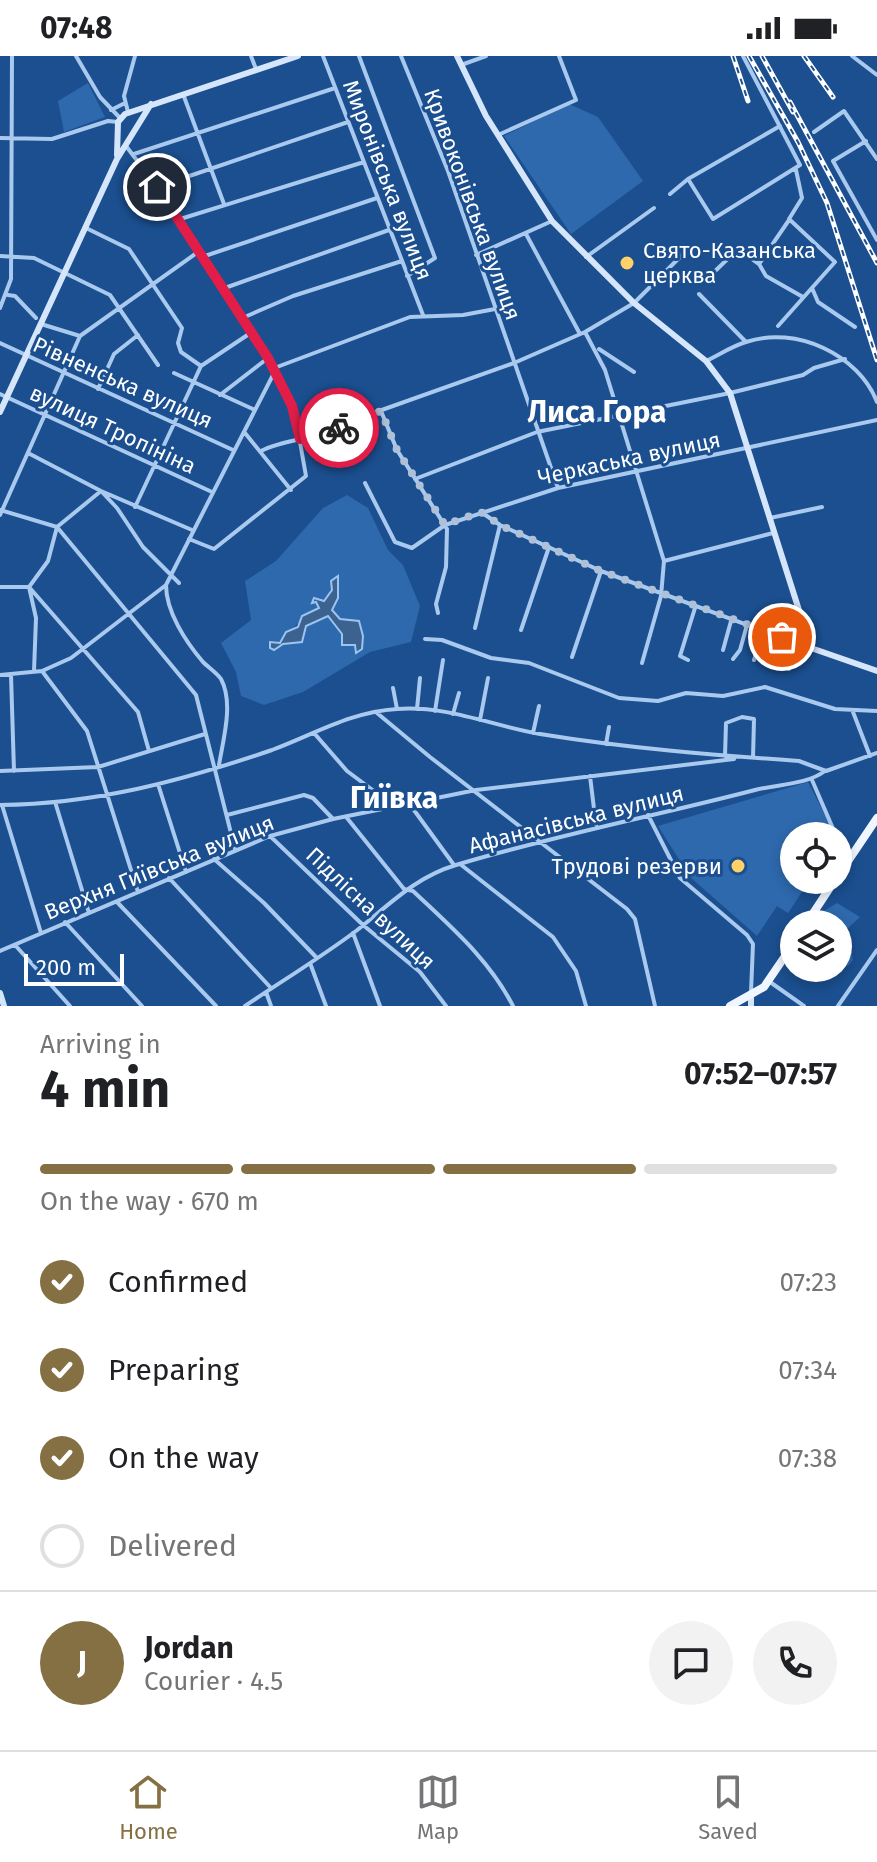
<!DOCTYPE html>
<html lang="en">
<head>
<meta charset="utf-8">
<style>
  :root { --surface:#fff; --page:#f2f2f2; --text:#202124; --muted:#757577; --line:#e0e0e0; --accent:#847042 }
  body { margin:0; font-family:"Fira Sans",sans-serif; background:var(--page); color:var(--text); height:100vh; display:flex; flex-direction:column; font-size:30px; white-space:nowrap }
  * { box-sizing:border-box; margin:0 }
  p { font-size:26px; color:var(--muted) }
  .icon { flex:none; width:44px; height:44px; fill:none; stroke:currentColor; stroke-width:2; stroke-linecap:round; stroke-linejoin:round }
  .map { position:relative; height:950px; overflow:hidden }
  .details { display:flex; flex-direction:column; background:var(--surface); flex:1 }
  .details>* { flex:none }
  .controls { position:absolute; left:780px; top:766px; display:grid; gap:16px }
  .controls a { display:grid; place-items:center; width:72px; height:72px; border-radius:50%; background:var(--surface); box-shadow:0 4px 12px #0003; font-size:40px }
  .scale { position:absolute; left:24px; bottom:20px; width:100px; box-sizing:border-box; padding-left:8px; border:4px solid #fff; border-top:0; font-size:22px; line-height:28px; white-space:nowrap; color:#fff; -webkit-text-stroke:6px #1b4f8f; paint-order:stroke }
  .pin { position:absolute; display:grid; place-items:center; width:68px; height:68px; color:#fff; margin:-34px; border:4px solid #fff; border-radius:50%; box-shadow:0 2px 8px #0007 }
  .courier { position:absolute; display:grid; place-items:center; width:80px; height:80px; margin:-40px; border:6px solid #e11d48; border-radius:50%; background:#fff; color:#222; box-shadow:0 2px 10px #0007 }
  .overview em { font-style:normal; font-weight:700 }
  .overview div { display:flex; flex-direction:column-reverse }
  .overview { display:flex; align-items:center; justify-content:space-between; height:136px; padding:0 40px }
  h1 { font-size:52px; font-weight:700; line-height:60px }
  .bar { display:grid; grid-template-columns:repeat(4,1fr); gap:12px 8px; align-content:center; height:96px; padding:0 40px }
  .bar i { height:10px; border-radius:6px; background:var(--line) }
  .bar .active { background:var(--accent) }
  .bar p { grid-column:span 4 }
  .line { display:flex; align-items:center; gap:20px; padding:0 40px; border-top:2px solid var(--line) }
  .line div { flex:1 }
  .round { display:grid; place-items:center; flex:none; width:84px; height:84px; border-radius:42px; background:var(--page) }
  ol { padding:0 40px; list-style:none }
  li { display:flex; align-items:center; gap:24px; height:88px }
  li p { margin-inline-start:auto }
  li .icon { padding:8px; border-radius:50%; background:var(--accent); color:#fff; stroke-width:4 }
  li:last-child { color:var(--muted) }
  li i { width:44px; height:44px; border:4px solid var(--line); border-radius:50% }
  .status { display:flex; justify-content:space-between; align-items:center; height:56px; padding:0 40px; background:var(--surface); direction:ltr }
  .status svg { height:22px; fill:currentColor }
  .menu { display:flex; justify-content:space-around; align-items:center; height:112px; border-top:2px solid var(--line); background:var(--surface); font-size:22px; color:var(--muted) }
  .menu a { display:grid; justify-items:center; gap:4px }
  .menu .active { color:var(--accent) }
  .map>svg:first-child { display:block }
  .green { fill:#2e69ad; fill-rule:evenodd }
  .water { fill:#3c6290; stroke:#9cc4f0; stroke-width:2 }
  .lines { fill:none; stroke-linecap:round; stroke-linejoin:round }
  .minor { stroke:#a9c9ee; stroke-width:4 }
  .secondary { stroke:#d6e6fa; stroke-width:6 }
  .primary { stroke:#f0f6ff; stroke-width:8 }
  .rail-casing { stroke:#fff; stroke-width:5 }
  .rail { stroke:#1b4f8f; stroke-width:2; stroke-dasharray:6; stroke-linecap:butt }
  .done { stroke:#afc1d8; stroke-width:8; stroke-dasharray:0 14.4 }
  .route { stroke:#e11d48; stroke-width:10 }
  .poi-dot { fill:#ffd166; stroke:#1b4f8f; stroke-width:3 }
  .labels { text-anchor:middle; stroke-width:6; stroke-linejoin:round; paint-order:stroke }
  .street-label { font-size:22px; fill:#fff; stroke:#1b4f8f }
  .poi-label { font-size:22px; fill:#fff; stroke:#1b4f8f; text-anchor:start }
  .district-label { font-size:30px; font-weight:bold; fill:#fff; stroke:#1b4f8f }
</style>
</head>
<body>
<div class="status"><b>07:48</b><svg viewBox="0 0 49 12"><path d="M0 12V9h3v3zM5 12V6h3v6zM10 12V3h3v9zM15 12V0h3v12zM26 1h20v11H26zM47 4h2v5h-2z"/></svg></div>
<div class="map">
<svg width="877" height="950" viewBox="0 0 877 950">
  <rect width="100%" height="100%" fill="#1b4f8f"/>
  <path class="green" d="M88 27 105 61 64 76 58 45Z
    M569 48 598 61 643 125 571 178 504 80Z
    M347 439 368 452 388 494 403 509 420 550 411 586 370 596 303 636 264 649 241 640 236 616 221 587 251 564 245 525 276 505 323 452ZM338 528 332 554 340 563 361 568 357 597 355 589H342V577L329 560 309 567 285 587 271 586 280 587C289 573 306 561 319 552L316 546H323Z
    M808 726 836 780H794V824H810L788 857 777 850 757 880 690 821 658 770Z
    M837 847 860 861 844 876V887L851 893 853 904 848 910 838 903V868H825L822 856Z"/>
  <path class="water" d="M338 520V542L332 554 340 563 359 565 363 580 362 593 356 597 355 589H342V578L328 560 306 570 302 586 283 588 274 594 270 592V586L280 587 286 576 298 571 302 560 319 552 316 546 312 547 314 542 324 545 332 534 331 525Z"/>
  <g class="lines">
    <path class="minor" d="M76 0 100 41 120 62
      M251 0 256 13
      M323 0 423 259
      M359 0 435 202 407 220
      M401 0 448 115 558 432
      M852 0 877 19
      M461 9 486 0
      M183 38 224 148
      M111 54 125 47
      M128 56 124 40 135 0
      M814 76 844 55 877 103
      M498 79 576 44 559 0
      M0 82 52 83 108 65 118 66
      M866 85 833 105 877 184
      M126 90 157 131 275 315 295 358 306 420 214 493 189 483
      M134 98 335 32
      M688 123 713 163 800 109 743 0
      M157 131 348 66
      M670 138 688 123 780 70
      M177 164 364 106
      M86 172 129 193 182 272 178 287 181 296 201 310
      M526 178 580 278
      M476 199 552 165
      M0 200 34 202 110 239 158 309
      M202 201 377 142
      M586 201 654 152
      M759 208 789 164
      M711 219 738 193 759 208 766 220 803 241
      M812 232 818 246 855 271
      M222 233 389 174
      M699 238 746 286
      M8 239 15 240 36 262
      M0 252 11 223 12 0
      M240 263 293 240 402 205
      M41 268 80 280
      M778 270 835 206 789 163 802 142 796 114
      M585 276 605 314 664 505 661 540 642 607
      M0 287 233 394
      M599 293 634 316
      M706 305C719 299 732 290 746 286 796 269 859 299 877 346
      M174 317 255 354
      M98 333 114 298 138 279
      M0 338 212 436
      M220 339 268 302
      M381 355 397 394 447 473 446 511 436 548 438 557
      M245 377 291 434
      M261 395C287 381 330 383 348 366L514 307 585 276 634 247 682 199
      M28 397 101 435 192 474
      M415 423 537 376 730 337 803 319 814 312 845 303
      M365 427 395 486 412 492 445 469 558 432 877 364
      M135 451 201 310 249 278
      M0 454 57 471 196 639 235 793
      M481 456 500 469 601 515 810 592
      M0 459 80 280 198 196
      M770 462 822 451
      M664 505 773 477
      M166 529C166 556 186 586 203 606 208 611 217 617 221 623 234 647 223 684 219 709
      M0 531H29L138 656 149 695
      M475 572 500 469
      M521 574 549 491
      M425 583 442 584 491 602 529 607 619 642 658 645 686 637 723 640 765 631 835 653 877 655
      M723 594 731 565
      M572 601 601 515
      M733 603 740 594 747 569
      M688 604 680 600 695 552
      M754 604 764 575
      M789 613 799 589
      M34 615 36 562 29 531 48 505 57 471 101 435 117 452 143 491 179 527
      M42 615 87 675 138 836
      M0 619 42 615 71 602 166 529 277 311 410 261 463 259 495 253
      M11 619 14 715
      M393 632 397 653
      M417 653 420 622
      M435 655 443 604
      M853 656 870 700
      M377 657 430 701 627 853 635 863 655 950
      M453 658 459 637
      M480 664 488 622
      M314 677 347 715 394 750
      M533 677 539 650
      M606 688 609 671
      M725 700 726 667 742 661 754 663 753 702
      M0 715 98 711 205 678
      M590 720 596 769
      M812 724 847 805
      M158 728 186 816
      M0 749C96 748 181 725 272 694 315 678 350 656 397 653 446 649 493 670 540 678 626 692 712 699 799 705L826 715 877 697
      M2 749 41 877
      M56 749 89 857
      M411 750 454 809
      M227 759 304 739 313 742 333 763
      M648 759 680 822 747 879 753 888 751 936
      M347 762 404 833 413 835C451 871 489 903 513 950
      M270 780 363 869 420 916 446 950
      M214 803 264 847 316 901
      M460 808 553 881 576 915 586 950
      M169 822 271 932
      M117 846 216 950
      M65 866 142 950
      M353 877 380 950
      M15 889 70 950
      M0 895 270 780 333 763 476 734 734 703
      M310 907 326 950
      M770 926 804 950
      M266 936 271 950
      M245 950C282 925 320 902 356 875 388 850 415 821 456 809 556 779 655 760 755 734 778 728 806 729 825 715
      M838 950 877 894"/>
    <path class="secondary" d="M457 0 486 60 552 165 634 247 706 305 730 337 811 592 877 615
      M117 99 118 66 125 58 298 0
      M0 356 117 103 151 48
      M0 937 4 950
      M751 950V939"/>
    <path class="primary" d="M838 820 877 762
      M806 868 835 824
      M730 950 764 931 794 887"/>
    <g class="rail-casing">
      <path id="rail" d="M733 0 748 45
        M749 0 798 86 827 147 877 304
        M762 0 793 56
        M804 0 833 41
        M790 46 877 207"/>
    </g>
    <use href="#rail" class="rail"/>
  </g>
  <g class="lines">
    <path class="done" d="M339 372 381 355 397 394 445 469 481 456 500 469 601 515 782 581"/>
    <path class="route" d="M157 131 268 302 292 350 300 383 339 372"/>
  </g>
  <g class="poi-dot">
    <circle cx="627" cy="207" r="8"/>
    <circle cx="738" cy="810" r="8"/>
  </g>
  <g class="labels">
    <g class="street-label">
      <text transform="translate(388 124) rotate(69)" y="8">Миронівська вулиця</text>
      <text transform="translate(473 148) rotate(70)" y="8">Кривоконівська вулиця</text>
      <text transform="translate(123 326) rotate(24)" y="8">Рівненська вулиця</text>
      <text transform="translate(113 373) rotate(25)" y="8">вулиця Тропініна</text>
      <text transform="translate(629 402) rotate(-12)" y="8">Черкаська вулиця</text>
      <text transform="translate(576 763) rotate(-14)" y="8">Афанасівська вулиця</text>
      <text transform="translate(159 811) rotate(-22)" y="8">Верхня Гиївська вулиця</text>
      <text transform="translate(371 852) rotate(43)" y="8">Підлісна вулиця</text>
    </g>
    <g class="poi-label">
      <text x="643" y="202">Свято-Казанська<tspan x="643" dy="25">церква</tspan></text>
      <text x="722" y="818" text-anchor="end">Трудові резерви</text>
    </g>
    <g class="district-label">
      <text x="597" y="366">Лиса Гора</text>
      <text x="394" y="752">Гиївка</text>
    </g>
  </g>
</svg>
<div class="controls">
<a><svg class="icon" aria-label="locate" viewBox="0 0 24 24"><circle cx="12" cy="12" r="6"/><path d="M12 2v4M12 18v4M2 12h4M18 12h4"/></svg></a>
<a><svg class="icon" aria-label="layers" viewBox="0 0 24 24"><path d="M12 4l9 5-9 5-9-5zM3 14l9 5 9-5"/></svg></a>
</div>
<div class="scale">200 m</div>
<div class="pin" style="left:782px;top:581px;background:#ea580c"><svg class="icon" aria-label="bag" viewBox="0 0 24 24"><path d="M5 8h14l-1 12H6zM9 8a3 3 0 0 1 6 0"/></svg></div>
<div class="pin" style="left:157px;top:131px;background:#1f2937"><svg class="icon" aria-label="home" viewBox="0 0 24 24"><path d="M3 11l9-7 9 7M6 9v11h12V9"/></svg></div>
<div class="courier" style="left:339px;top:372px"><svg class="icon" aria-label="bike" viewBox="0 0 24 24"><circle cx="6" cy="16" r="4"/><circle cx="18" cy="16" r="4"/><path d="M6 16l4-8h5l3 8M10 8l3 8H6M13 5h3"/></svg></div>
</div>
<section class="details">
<div class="overview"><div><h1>4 min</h1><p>Arriving in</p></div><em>07:52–07:57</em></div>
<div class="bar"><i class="active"></i><i class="active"></i><i class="active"></i><i></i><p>On the way · 670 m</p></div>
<ol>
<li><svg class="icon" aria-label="check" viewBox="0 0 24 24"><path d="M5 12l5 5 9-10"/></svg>Confirmed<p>07:23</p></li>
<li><svg class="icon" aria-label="check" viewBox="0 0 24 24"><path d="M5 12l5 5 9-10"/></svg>Preparing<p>07:34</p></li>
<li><svg class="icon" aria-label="check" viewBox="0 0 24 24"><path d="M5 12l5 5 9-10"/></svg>On the way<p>07:38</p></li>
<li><i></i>Delivered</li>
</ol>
<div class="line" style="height:144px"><b class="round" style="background:var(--accent);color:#fff">J</b><div><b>Jordan</b><p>Courier · 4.5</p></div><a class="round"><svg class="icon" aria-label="chat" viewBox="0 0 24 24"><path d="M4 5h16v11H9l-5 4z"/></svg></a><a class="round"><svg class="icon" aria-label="phone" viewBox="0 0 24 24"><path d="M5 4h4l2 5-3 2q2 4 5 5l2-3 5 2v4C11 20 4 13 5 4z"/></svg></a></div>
</section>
<nav class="menu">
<a class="active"><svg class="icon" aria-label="home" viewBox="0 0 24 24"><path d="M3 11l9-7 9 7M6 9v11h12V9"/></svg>Home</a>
<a><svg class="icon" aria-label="map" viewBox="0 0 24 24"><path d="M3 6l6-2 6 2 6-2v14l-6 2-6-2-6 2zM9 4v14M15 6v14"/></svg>Map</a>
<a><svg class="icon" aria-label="saved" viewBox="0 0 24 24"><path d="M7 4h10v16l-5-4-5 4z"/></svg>Saved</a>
</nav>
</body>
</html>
